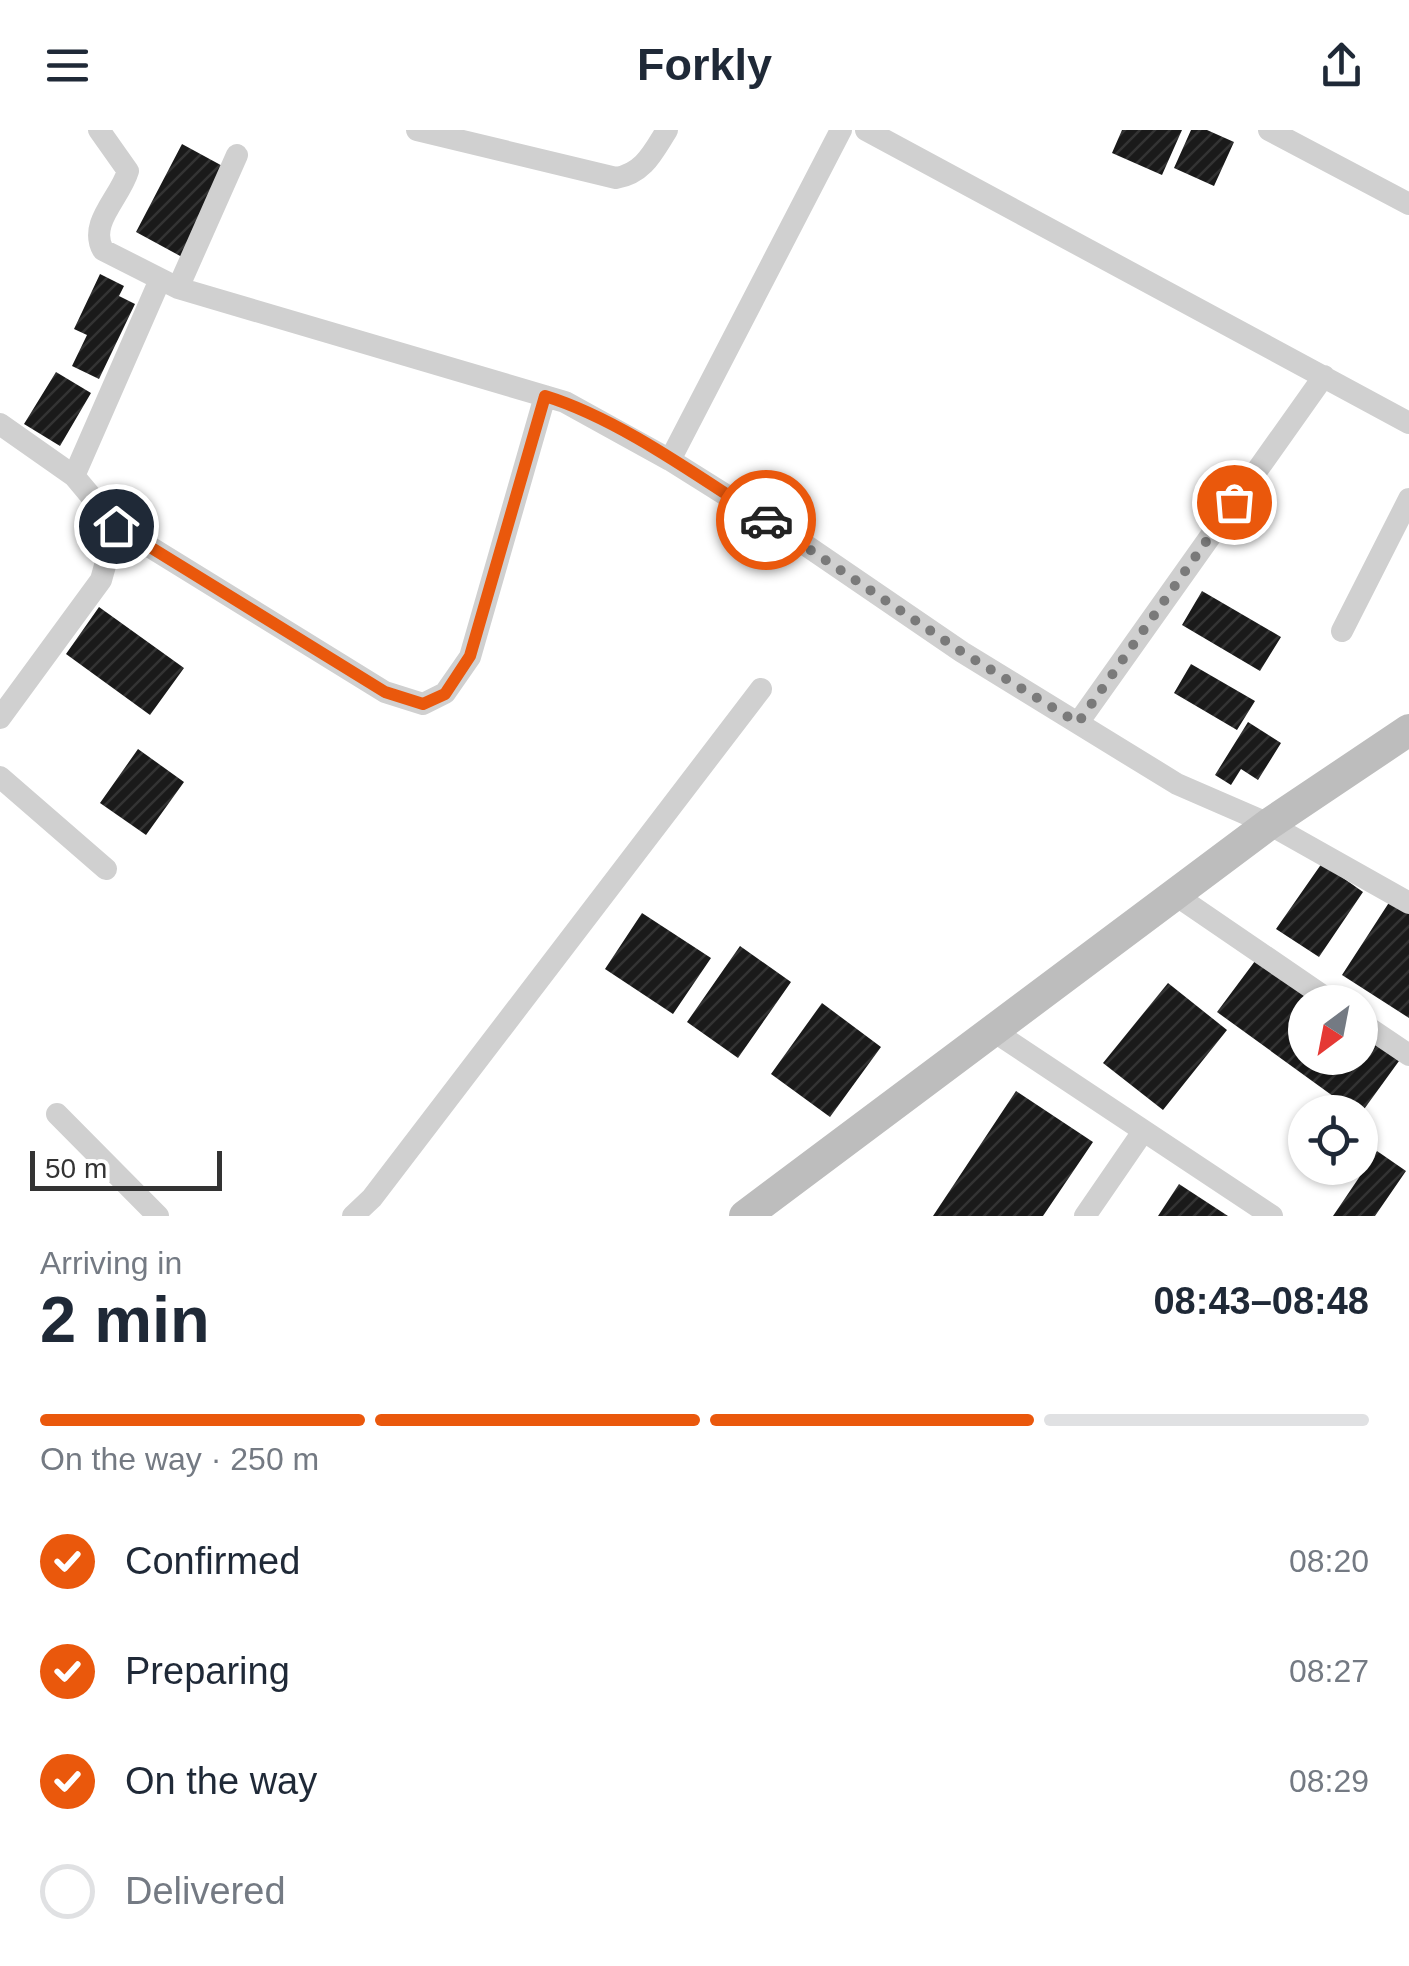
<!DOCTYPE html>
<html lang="en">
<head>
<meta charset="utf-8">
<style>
  :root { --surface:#fff; --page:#f2f2f3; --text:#1f2937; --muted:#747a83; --line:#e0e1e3; --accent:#ea580c }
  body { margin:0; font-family:Helvetica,sans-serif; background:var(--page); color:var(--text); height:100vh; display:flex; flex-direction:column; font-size:38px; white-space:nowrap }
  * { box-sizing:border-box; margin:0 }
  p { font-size:32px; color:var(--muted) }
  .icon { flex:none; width:55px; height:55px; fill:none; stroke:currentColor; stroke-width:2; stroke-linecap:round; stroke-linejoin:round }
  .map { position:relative; height:1086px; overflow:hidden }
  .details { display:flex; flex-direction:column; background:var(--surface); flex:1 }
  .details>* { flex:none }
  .needle { width:65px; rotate:212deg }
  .fabs { position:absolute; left:1288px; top:855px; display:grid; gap:20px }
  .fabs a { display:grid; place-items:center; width:90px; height:90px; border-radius:50%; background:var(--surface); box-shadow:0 2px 8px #0004; font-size:50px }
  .scale { position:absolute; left:30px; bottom:25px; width:192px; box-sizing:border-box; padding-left:10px; border:5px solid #333; border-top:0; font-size:28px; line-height:35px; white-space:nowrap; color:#333; -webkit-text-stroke:8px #fff; paint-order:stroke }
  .pin { position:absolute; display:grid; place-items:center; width:85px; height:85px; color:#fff; margin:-42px; border:5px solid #fff; border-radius:50%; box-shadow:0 2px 10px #0007 }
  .courier { position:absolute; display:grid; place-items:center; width:100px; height:100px; margin:-50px; border:8px solid #ea580c; border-radius:50%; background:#fff; color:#222; box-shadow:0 2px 12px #0007 }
  .headline em { font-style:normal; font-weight:600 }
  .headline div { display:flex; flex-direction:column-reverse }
  .headline { display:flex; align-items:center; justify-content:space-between; height:170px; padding:0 40px }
  h1 { font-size:65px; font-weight:600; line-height:75px }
  .bar { display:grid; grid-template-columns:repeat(4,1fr); gap:15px 10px; align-content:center; height:120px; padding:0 40px }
  .bar i { height:12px; border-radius:8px; background:var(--line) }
  .bar .active { background:var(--accent) }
  .bar p { grid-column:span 4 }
  ol { padding:0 40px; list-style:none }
  li { display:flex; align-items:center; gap:30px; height:110px }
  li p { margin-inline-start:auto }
  li .icon { padding:10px; border-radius:50%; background:var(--accent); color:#fff; stroke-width:4 }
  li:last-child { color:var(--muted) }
  li i { width:55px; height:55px; border:5px solid var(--line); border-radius:50% }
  header { display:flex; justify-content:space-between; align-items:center; height:130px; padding:0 40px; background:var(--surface); font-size:45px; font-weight:600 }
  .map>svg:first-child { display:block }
  .building { fill:url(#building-hatch) }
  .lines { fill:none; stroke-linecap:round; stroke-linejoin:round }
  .street { stroke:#d0d0d0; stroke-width:22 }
  .secondary { stroke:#bdbdbd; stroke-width:32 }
  .done { stroke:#7a7a7a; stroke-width:10; stroke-dasharray:0 18 }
  .route { stroke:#ea580c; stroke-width:12 }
</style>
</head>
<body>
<header><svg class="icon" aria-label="menu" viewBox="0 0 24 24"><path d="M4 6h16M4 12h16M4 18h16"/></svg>Forkly<svg class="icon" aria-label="share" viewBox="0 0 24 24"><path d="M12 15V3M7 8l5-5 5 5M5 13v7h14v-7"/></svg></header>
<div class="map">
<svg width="1409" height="1086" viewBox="0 0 1409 1086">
  <defs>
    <pattern id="building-hatch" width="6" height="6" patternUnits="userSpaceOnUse" patternTransform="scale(2.5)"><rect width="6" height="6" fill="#1a1a1a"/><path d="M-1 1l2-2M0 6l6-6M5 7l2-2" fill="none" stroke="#333"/></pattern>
  </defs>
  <rect width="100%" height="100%" fill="#fff"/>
  <path class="building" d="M1122 0H1182L1162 45 1112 23Z
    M1191 0H1207L1234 12 1214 56 1174 38Z
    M182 14 228 39 182 127 136 102Z
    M100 144 124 156 119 166 135 174 99 249 72 236 87 205 74 199Z
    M56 242 91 263 60 316 24 294Z
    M1202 461 1281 507 1260 541 1182 495Z
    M99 477 184 538 150 585 66 524Z
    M1191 534 1255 571 1237 600 1174 563Z
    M1248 592 1281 613 1258 650 1241 639 1231 655 1215 645Z
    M138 619 184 652 146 705 100 673Z
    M1322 733 1363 762 1319 827 1276 799Z
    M1390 771 1409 783V888L1342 845Z
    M642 783 711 828 673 884 605 839Z
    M740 816 791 852 738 928 687 892Z
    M1258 827 1320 872H1305V928H1360V902L1399 931 1362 982H1355L1217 882Z
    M1168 853 1227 900 1163 980 1103 933Z
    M822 873 881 917 830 987 771 944Z
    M1016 961 1093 1012 1043 1086H933Z
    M1377 1021 1406 1041 1375 1086H1333Z
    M1179 1054 1228 1086H1158Z"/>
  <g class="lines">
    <path class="street" d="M99 0 128 41C120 68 88 93 103 120L178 158 565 272 670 330 804 414 962 522 1177 654 1269 694 1409 773
      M417 0 616 48C644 43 653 22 667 0
      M866 0 1409 293
      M1269 0 1409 74
      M178 158 237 25
      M0 294 74 346
      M670 330 841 0
      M116 396 385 562 423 574 445 563 470 527 545 266
      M1342 501 1409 369
      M0 588 101 450 116 396 74 346 159 152
      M1078 593 1324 246
      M0 647 106 739
      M1174 764 1332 872
      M1360 892 1409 925
      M995 902 1272 1086
      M57 984 158 1086
      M353 1086 372 1068 761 559
      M1085 1086 1142 1003"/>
    <path class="secondary" d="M745 1086 1269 694 1409 600"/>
  </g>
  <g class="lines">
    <path class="done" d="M766 390 962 522 1078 593 1234 372"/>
    <path class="route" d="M116 396 385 562 423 574 445 564 470 526 545 266C620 289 700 348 766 390"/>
  </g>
</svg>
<div class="fabs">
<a><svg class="needle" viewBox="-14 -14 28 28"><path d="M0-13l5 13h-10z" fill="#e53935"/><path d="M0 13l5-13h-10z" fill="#747a83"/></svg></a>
<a><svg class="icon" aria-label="locate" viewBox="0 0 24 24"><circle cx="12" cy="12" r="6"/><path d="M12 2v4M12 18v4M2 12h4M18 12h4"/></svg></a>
</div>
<div class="scale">50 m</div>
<div class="pin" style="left:1234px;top:372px;background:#ea580c"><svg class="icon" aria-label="bag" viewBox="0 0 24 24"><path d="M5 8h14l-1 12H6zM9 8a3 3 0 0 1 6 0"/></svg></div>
<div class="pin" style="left:116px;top:396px;background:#1f2937"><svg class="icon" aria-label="home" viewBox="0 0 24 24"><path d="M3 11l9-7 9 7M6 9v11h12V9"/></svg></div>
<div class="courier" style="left:766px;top:390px"><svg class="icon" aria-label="car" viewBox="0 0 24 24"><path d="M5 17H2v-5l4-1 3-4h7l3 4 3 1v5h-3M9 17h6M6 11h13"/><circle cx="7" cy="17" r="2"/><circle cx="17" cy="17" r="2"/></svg></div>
</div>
<section class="details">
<div class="headline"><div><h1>2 min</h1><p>Arriving in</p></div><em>08:43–08:48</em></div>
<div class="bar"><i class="active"></i><i class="active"></i><i class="active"></i><i></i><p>On the way · 250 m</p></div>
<ol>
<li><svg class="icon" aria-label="check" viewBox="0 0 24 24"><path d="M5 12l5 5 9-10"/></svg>Confirmed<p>08:20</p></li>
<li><svg class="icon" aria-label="check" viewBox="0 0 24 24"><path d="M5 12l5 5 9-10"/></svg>Preparing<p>08:27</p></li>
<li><svg class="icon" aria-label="check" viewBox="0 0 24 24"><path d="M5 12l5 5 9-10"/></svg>On the way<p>08:29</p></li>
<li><i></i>Delivered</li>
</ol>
</section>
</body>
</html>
